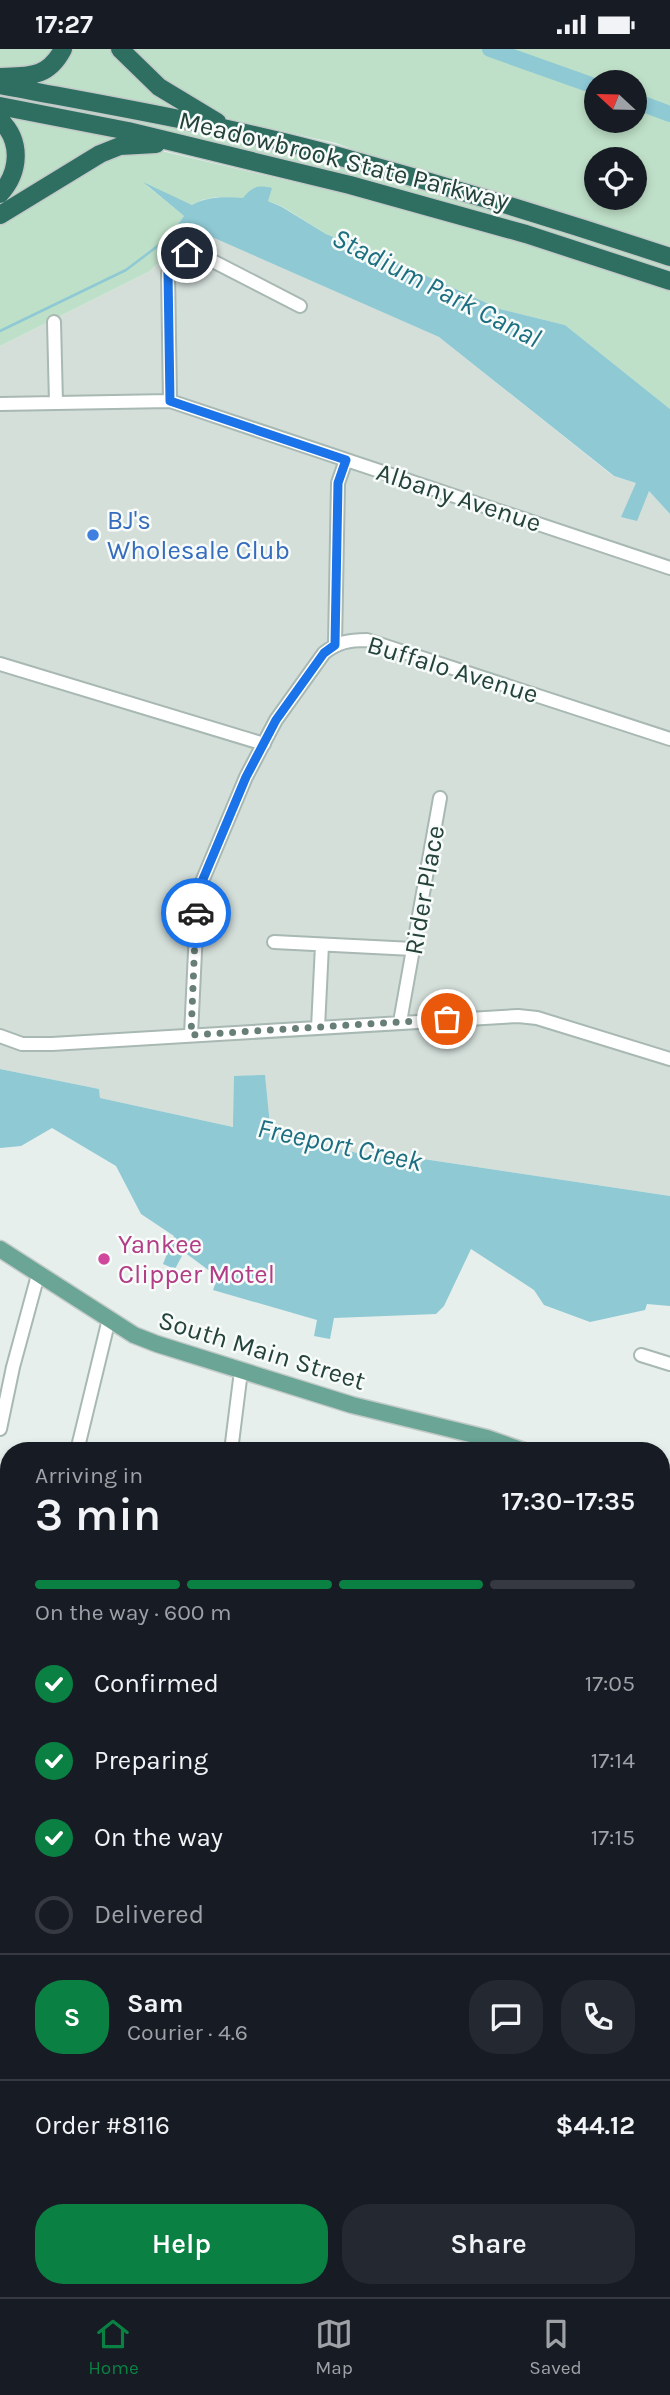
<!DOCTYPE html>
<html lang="en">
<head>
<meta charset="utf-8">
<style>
  :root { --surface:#171b24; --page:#242831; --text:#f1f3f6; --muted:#9ea1a6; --line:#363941; --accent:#0b8043 }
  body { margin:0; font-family:Karla,sans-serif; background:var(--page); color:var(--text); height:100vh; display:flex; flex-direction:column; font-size:26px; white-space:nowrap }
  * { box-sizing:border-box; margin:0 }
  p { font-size:23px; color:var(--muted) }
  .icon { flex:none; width:38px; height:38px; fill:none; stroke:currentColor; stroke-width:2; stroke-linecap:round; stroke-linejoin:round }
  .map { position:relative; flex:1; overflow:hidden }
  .side { position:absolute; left:0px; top:1393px; width:670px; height:856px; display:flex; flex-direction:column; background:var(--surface); border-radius:28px 28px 0 0; box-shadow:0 4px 10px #0003 }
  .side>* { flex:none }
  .needle { width:46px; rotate:292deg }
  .buttons { position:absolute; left:584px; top:21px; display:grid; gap:14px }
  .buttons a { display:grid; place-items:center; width:63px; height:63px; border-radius:50%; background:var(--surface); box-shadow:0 4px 10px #0003; font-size:35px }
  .pin { position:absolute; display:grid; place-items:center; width:60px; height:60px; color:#fff; margin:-30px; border:4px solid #fff; border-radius:50%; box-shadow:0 2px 7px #0007 }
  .courier { position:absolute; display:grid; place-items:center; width:70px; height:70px; margin:-35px; border:5px solid #1a73e8; border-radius:50%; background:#fff; color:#222; box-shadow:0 2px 9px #0007 }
  .overview em { font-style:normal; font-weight:600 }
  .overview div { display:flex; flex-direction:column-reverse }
  .overview { display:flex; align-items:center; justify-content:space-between; height:119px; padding:0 35px }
  h1 { font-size:46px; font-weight:600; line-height:52px }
  .bar { display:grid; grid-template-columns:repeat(4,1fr); gap:10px 7px; align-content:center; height:84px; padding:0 35px }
  .bar i { height:9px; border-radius:5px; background:var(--line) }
  .bar .selected { background:var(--accent) }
  .bar p { grid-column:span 4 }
  .line { display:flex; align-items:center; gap:18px; padding:0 35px; border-top:2px solid var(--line) }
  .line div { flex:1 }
  .round { display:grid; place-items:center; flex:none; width:74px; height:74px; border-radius:28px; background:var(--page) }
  ol { padding:0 35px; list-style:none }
  li { display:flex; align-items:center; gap:21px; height:77px }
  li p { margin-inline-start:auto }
  li .icon { padding:7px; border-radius:50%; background:var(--accent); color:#fff; stroke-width:4 }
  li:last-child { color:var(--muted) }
  li i { width:38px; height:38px; border:4px solid var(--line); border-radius:50% }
  .button { display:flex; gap:14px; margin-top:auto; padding:14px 35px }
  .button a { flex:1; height:80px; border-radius:28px; background:var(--accent); color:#fff; font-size:28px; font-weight:600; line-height:80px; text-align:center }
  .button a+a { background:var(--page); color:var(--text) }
  .status { display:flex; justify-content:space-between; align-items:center; height:49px; padding:0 35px; background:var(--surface); direction:ltr }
  .status svg { height:19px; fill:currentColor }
  .tabs { display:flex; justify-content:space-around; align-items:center; height:98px; border-top:2px solid var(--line); background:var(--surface); font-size:19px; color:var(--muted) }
  .tabs a { display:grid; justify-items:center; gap:4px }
  .tabs .selected { color:var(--accent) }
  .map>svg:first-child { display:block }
  .built { fill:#d4dfda }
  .green { fill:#bfe0c8; fill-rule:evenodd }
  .water { fill:#8ec9d4 }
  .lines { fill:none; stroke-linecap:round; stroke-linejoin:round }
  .stream { stroke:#8ec9d4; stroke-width:2.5 }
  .river { stroke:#8ec9d4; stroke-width:16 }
  .minor-casing { stroke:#a8b8b2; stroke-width:16 }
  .major-casing { stroke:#c2cac8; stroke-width:19 }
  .highway-casing { stroke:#c2cac8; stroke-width:21 }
  .minor { stroke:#fff; stroke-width:12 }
  .major { stroke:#6aa596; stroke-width:16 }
  .highway { stroke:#2f6f62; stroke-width:18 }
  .done { stroke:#687f78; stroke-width:7; stroke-dasharray:0 12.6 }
  .route { stroke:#1a73e8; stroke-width:9 }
  .shop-dot { fill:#3f7fe0; stroke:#f7fbf9; stroke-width:2.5 }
  .hotel-dot { fill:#d1479c; stroke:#f7fbf9; stroke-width:2.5 }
  .labels { text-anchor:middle; stroke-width:5; stroke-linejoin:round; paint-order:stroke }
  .street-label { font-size:26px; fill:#24423a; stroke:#f7fbf9 }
  .shop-label { font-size:26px; fill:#366cbe; stroke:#f7fbf9; text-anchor:start }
  .hotel-label { font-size:26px; fill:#b23c85; stroke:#f7fbf9; text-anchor:start }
  .water-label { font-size:28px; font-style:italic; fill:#1c6f80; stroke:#f7fbf9 }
</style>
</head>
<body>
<div class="status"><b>17:27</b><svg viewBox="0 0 49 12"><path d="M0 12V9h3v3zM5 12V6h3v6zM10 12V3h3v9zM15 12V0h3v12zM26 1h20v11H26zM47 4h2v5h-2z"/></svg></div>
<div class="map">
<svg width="670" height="2248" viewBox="0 0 670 2248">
  <rect width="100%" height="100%" fill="#e6efeb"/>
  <path class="built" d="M194 179 439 288 613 427 637 434 621 468 649 442 670 465V1147L423 1110 421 1117 271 1086 265 1027 233 1078 100 1049 99 1040 0 1020V297L150 222Z
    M121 2240H465L463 2248H119Z"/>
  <path class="green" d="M0 0H54L38 19 0 25Z
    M67 0H113L176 57V60L21 33Z
    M131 0H504L523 6 514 0H670V199L378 110 336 94 231 71 190 53 162 35ZM597 33H635V72H597ZM597 110H635V149H597Z
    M11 46C114 65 216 86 318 112 437 142 553 180 670 216V224L455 156 318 118 10 49Z
    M5 65 126 89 0 159V150L17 127Z
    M0 77 12 99 0 137Z
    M149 99 302 135 329 137 513 189 670 239V360L565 276 500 260 391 211 326 185 283 158 268 152 216 148 202 151 192 156 146 136 184 167 168 188 194 179 150 222 0 297V176L63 139 98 112 127 100Z
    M662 1459 670 1462 662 1502Z"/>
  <path class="water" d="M143 133 192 156C209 147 225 148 243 149 252 137 259 136 272 139L268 152 282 158 326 185 391 211 500 260 565 276 670 360V465L649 442 637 472 621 468 636 434 614 427 439 288 194 180 167 190 184 167Z
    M0 1020 99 1040 100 1049 233 1078 234 1027 265 1026 271 1086 420 1117 423 1110 670 1147V1257L647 1255 645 1261 590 1273 544 1256 534 1241 471 1200 444 1257 436 1265 334 1269 330 1290 314 1287 317 1271 213 1241 218 1228 184 1203 175 1220 163 1215 174 1187 141 1165 116 1117 52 1079 21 1097 0 1099Z
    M670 1902V2025L662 2040V1935Z
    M662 2212 670 2213V2243L655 2240H662Z"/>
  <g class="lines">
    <path class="stream" d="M0 282 126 221 167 190"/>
    <path class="river" d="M490 0 597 38
      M635 52 670 65"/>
    <g class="minor-casing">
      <path id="minor" d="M54 273 56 354
        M170 352 168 224 187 204 195 203 300 257
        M0 355 170 352 670 519
        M335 596 338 434 346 411
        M0 615 264 695
        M274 893 413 900
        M400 973 440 749
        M318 979 322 896
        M191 986 197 861 201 835 246 728 276 671 324 604C338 593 349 591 367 591L670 690
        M0 987 22 995H52L518 967 537 969 670 1010
        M641 1306 670 1315
        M0 1380 13 1318 38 1226
        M77 1402 109 1270
        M231 1402 241 1322
        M662 1444 670 1447
        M0 1499 9 1501
        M0 1639 9 1641
        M662 1668 670 1670
        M662 1719 670 1686
        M662 1798 670 1800
        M0 1859 9 1800
        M0 1967 9 1968
        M0 2065 9 2066
        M0 2162 9 2164
        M662 2181 670 2183
        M320 2240 354 2248
        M113 2248 115 2240
        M474 2248 476 2240"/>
    </g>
    <g class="major-casing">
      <path id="major" d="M0 1200 134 1286 157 1295 352 1356 487 1389 524 1402
        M306 2248 308 2240"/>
    </g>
    <g class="highway-casing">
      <path id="highway" d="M120 0 159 38 217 73
        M0 28C29 27 48 29 63 0
        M0 36C111 57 224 76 334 106 447 137 559 171 670 208
        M0 57 128 82 350 136 526 185 670 232
        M0 71C22 92 20 123 0 145
        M0 166 100 105 120 97 156 95"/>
    </g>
    <use href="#minor" class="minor"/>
    <use href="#major" class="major"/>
    <use href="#highway" class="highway"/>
  </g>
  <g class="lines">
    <path class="done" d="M196 864 191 986 447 970"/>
    <path class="route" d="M187 204 168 224 170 352 346 411 338 434 335 596 324 604 276 671 246 728 201 835 196 864"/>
  </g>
  <circle class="shop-dot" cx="93" cy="486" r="7"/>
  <circle class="hotel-dot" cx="104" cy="1210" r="7"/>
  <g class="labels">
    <g class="street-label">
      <text transform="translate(344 111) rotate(14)" y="9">Meadowbrook State Parkway</text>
      <text transform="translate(459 448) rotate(18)" y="9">Albany Avenue</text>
      <text transform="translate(453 620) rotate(17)" y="9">Buffalo Avenue</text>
      <text transform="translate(424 841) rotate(-80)" y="9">Rider Place</text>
      <text transform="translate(262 1301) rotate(17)" y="9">South Main Street</text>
    </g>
    <g class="shop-label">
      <text x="107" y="480">BJ's<tspan x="107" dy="30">Wholesale Club</tspan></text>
    </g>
    <g class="hotel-label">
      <text x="118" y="1204">Yankee<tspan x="118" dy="30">Clipper Motel</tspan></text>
    </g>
    <g class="water-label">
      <text transform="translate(437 238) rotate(27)" y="10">Stadium Park Canal</text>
      <text transform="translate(340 1095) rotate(12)" y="10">Freeport Creek</text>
    </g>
  </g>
</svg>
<div class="buttons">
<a><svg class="needle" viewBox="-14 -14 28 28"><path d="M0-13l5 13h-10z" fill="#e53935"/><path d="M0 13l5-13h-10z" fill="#9ea1a6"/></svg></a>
<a><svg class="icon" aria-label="locate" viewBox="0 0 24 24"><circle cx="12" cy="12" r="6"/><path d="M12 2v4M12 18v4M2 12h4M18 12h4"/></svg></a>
</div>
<div class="pin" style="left:447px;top:970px;background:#ea580c"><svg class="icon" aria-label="bag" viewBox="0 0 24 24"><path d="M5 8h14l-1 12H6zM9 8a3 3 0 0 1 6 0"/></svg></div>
<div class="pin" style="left:187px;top:204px;background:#1f2937"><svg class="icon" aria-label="home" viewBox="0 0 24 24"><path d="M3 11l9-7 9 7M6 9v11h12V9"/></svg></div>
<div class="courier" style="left:196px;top:864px"><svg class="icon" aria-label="car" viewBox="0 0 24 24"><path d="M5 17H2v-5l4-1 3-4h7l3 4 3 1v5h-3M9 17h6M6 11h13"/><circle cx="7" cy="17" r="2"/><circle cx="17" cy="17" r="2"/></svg></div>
<section class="side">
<div class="overview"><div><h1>3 min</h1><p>Arriving in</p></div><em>17:30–17:35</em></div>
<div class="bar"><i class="selected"></i><i class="selected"></i><i class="selected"></i><i></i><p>On the way · 600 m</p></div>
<ol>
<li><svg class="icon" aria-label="check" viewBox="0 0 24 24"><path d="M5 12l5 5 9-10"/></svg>Confirmed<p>17:05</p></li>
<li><svg class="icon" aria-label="check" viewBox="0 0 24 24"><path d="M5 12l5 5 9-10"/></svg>Preparing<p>17:14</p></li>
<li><svg class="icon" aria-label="check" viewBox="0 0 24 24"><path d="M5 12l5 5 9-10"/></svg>On the way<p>17:15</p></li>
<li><i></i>Delivered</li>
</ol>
<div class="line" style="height:126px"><b class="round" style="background:var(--accent);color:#fff">S</b><div><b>Sam</b><p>Courier · 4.6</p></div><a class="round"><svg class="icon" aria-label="chat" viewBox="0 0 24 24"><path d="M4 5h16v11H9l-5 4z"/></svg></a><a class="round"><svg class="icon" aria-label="phone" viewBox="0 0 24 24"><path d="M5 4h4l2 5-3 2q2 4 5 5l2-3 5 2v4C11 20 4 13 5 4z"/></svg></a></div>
<div class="line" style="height:91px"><div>Order #8116</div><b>$44.12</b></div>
<div class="button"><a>Help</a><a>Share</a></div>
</section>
</div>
<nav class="tabs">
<a class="selected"><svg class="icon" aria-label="home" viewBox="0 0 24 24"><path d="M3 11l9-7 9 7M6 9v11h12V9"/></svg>Home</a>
<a><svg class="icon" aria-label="map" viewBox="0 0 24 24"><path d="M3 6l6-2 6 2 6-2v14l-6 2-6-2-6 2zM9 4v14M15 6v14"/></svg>Map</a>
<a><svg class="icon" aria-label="saved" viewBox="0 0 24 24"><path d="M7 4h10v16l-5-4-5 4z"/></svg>Saved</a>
</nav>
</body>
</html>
